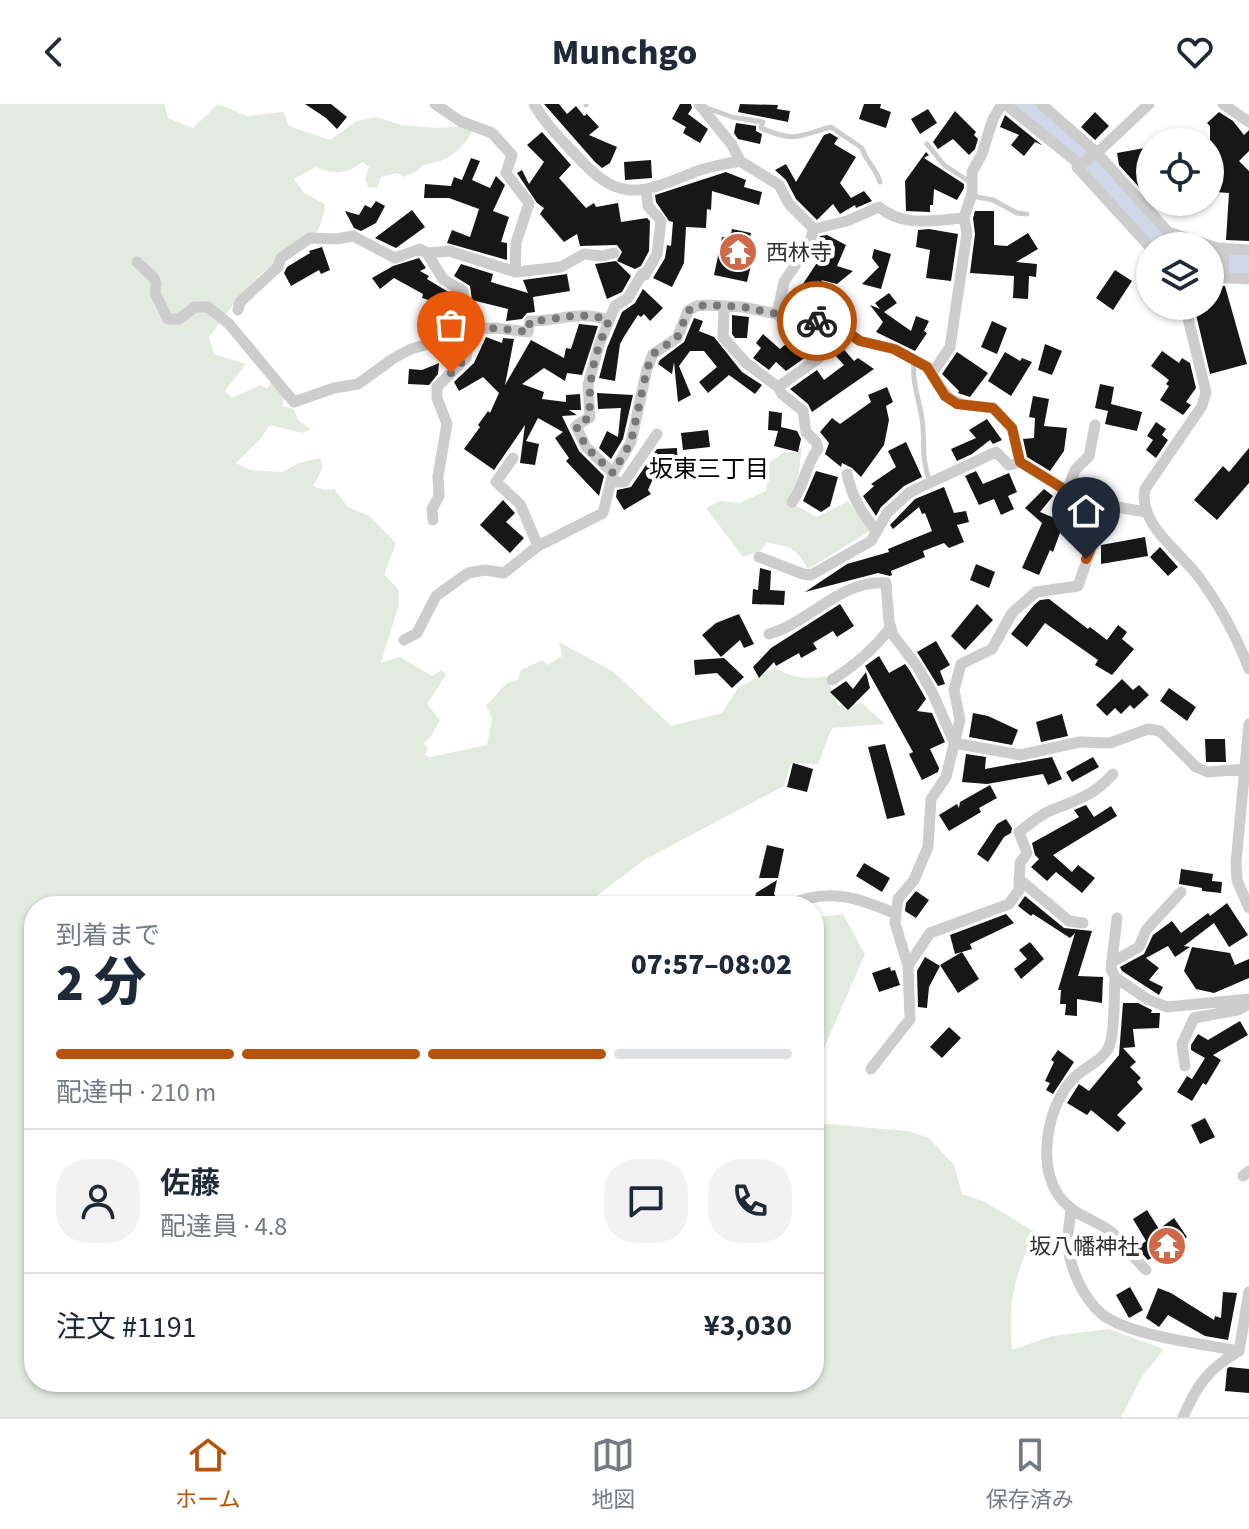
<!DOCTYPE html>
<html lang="ja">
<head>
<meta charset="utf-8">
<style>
  :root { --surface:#fff; --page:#f2f2f3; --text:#1f2937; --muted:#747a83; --line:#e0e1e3; --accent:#b45309 }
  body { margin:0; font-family:"Source Sans 3","Noto Sans JP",sans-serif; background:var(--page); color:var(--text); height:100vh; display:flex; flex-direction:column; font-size:30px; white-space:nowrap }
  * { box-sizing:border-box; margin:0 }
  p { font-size:26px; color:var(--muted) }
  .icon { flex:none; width:44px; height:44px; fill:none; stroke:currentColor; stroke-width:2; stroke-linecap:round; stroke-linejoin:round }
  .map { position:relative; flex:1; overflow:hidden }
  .drawer { position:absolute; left:24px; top:792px; width:800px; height:496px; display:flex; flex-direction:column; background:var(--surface); border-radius:32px; box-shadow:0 2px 6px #0004 }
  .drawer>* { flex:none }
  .controls { position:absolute; left:1136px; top:24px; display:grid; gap:16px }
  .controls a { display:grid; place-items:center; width:88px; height:88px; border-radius:50%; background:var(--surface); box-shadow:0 2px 6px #0004; font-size:40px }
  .pin { position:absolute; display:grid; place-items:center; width:68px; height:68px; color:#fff; margin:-82px -34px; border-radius:50% 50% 50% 0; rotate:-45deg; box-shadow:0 0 8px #0007 }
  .pin .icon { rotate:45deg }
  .courier { position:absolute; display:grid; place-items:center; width:80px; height:80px; margin:-40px; border:6px solid #b45309; border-radius:50%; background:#fff; color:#222; box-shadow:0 2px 10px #0007 }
  .overview em { font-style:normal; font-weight:800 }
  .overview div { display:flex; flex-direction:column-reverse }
  .overview { display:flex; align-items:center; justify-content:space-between; height:136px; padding:0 32px }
  h1 { font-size:52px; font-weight:800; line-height:60px }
  .bar { display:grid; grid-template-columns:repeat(4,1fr); gap:12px 8px; align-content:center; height:96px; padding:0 32px }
  .bar i { height:10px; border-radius:6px; background:var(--line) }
  .bar .on { background:var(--accent) }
  .bar p { grid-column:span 4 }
  .line { display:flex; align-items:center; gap:20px; padding:0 32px; border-top:2px solid var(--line) }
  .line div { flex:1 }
  .round { display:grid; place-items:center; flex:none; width:84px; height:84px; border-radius:32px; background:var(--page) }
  header { display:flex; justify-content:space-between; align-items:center; height:104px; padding:0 32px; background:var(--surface); font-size:36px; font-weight:800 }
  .menu { display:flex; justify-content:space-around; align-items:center; height:112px; border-top:2px solid var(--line); background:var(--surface); font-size:22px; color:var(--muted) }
  .menu a { display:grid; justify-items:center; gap:4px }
  .menu .on { color:var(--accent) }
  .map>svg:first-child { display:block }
  .green { fill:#e3ebe0 }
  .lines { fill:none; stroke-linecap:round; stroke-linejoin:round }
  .river { stroke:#cfd7e9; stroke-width:24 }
  .building { fill:#171717 }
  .service { stroke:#cdcdcd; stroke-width:5 }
  .minor { stroke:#cdcdcd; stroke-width:11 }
  .done { stroke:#787878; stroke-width:8; stroke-dasharray:0 14.4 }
  .route { stroke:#b45309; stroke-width:10 }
  .labels { text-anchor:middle; stroke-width:8; stroke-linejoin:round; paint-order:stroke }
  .poi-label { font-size:22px; fill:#303030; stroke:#fff; text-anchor:start }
  .neighbourhood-label { font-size:24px; fill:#000; stroke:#fff }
</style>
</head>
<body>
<header><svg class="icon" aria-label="back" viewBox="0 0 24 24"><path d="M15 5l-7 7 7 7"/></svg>Munchgo<svg class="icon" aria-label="heart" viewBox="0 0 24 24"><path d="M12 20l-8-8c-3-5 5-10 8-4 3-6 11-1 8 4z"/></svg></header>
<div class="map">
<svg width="1249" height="1313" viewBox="0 0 1249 1313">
  <rect width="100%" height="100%" fill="#fff"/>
  <path class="green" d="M0 0H164L168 14 193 24 218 0 247 12 284 8 289 22 330 36 357 17 376 13 401 21 438 24 476 21C464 44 450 58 423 61L417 67 404 73 397 69 381 73 377 84 368 83 365 75 369 63 362 58C345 72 335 70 316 63L294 75 304 89 325 100C318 152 291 144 261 170 242 187 225 213 209 233L214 250 246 260 225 287 232 294 261 281 267 285 273 273 284 295 282 302 294 305 298 316 311 325 302 329 270 321 261 334 236 359 250 366 283 368 299 359 320 354 323 363 313 382 324 386 334 385 348 403 369 412 396 439 384 470 398 485 399 500 381 559 400 553 432 572 442 566 446 571 427 600 440 616 432 631 423 640 428 644 425 651 430 653 487 641 492 615 486 601C498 593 503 576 518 576L521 566 542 556 547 561 562 552 559 538 614 568 671 622 722 609 738 584 775 564C794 574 806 576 826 572L838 601 862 599 885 620 832 624 818 660 791 659 784 682 644 756 594 794 579 802H34V1278H814V1019L908 1027 929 1034 954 1061 962 1090 985 1098 1035 1128C1014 1172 1008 1198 1012 1246L1052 1232 1109 1225 1164 1245 1141 1274 1121 1313H0Z
    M802 343 797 383 788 397 817 413 848 397 870 427 808 465C795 444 792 442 767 439L760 447 743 453 706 404 720 397 739 399 766 387 769 372 761 364 784 348 794 349Z
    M843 810 865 850 814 967V814Z"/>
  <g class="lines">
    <path class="river" d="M1023 0 1082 51
      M1093 62 1159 137 1168 142
      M1210 160 1249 162"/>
  </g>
  <path class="building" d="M305 0H331L347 13 337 25 326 14Z
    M544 0H559L567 10 576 2 584 12 587 10 599 23 589 31 617 43 610 59 602 64 595 58Z
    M680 0H691L692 4 688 10 708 25 700 39 683 29 686 23 672 15Z
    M740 0 778 1 777 5 790 7 788 18 738 8Z
    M864 0H881L880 4 891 8 886 24 859 15Z
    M928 5 937 19 920 30 911 15Z
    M955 7 976 28 974 31 978 35 975 45 969 51 953 35 938 45 933 38Z
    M1095 8 1109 22 1095 36 1081 23Z
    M1219 8 1233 17 1244 31 1249 26V47L1239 57 1249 67V137L1226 136 1229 89 1216 88 1217 75 1210 77V22L1207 19Z
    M1005 11 1042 41 1035 38 1024 52 1011 41 1019 31 1000 23Z
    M736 19 756 22V27L762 30 760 40 738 35 734 29Z
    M542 28 571 61 559 74 586 104 594 99 596 103 618 99 621 118 647 114 650 117 649 147 641 162 635 165 617 157 622 148 617 141 580 142 577 130 564 138 540 110 544 104 537 99 517 69 522 66 529 80 544 58 527 41Z
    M830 29 838 34 834 40 856 53 840 79 851 94 864 87 872 97 856 104 855 101 840 110 833 100 817 116 796 95 786 76 775 66 786 60 796 78 824 31Z
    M1150 43V82L1139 83 1119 61 1117 49Z
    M926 48 929 51 924 54 964 80V84L957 96 934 85 933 101H930V108L906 107 905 77Z
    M471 54 480 57 472 76 490 84 496 72 505 81 493 107 509 113 501 138 507 139V156L447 139 452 126 470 133 479 105 449 94H424L425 80 451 82 454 73 462 76Z
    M651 56 652 74 625 76 624 58Z
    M726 68 746 76 744 83 762 88 759 101 712 87 711 106 707 105 706 124 686 123 684 159 672 183 653 174 665 154 667 141 671 142 673 118 669 117 656 98 655 91Z
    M376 97 385 102 376 119 361 127 354 124 345 107 359 111 365 101 371 104Z
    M412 106 425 123 396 144 375 134Z
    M975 107H994V141L1007 142 1028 129 1038 145 1016 158 1037 160 1036 173 1029 172 1028 195 1013 194 1014 172 970 169 975 130 973 114Z
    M732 125 751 129 749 139 756 140 747 178 714 171 722 133 730 134Z
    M929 125 958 130 951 177 926 174 930 146 916 143 918 126Z
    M827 131 846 141 837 162 853 167 837 180 821 176 831 186 820 195 791 208 787 203 788 198 799 192 796 187 801 183 820 154 813 150 820 132Z
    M322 143 330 166 321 170 319 166 291 182 284 169 287 163 310 149 309 147Z
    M874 145 891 150 881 185 862 180 879 163 872 154Z
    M419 154 426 164 420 167 429 172 427 175 455 192 451 203 422 194 423 190 394 174 380 185 372 174 393 162Z
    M616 157 631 172 622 188 607 195 595 160Z
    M461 160 493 170 491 178 528 189 523 176 567 170 570 187 533 193 535 208 527 209 522 215 506 217 508 205 472 196 470 182 454 172Z
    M1115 166 1132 177 1113 206 1096 194Z
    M1210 182H1225L1247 260 1210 270 1194 202H1210Z
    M643 185 663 204 650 217 644 210 641 213 638 211 625 231 620 240 615 277 599 274 607 244 622 208 635 199Z
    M889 189 897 199 884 208 911 227 916 212 929 217 924 227 927 229 915 247 876 228 883 218 870 201 880 205 875 199Z
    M732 211 749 213 747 234H735L732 230Z
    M694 214 703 217 699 227 714 233 742 268 762 281 755 290 729 271 708 289 699 278 717 263 704 247H690L679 262 691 291 678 298 674 258 672 270 658 260 660 256 684 238Z
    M992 217 1007 224 997 250 981 243Z
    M579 220 598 222 582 271 567 269 565 277 544 264 522 280 544 288 542 295 566 298V291L580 290 581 306H569L577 311 562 312 579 347 604 372 599 392 566 357 569 354 555 334 563 328 538 314 526 337 539 340 535 361 520 359 525 321 494 366 464 345 480 323 478 321 488 307 490 309 499 289 483 273 459 287 454 278 474 259 486 233 502 239 503 234 514 235 505 281 531 236 564 254 566 244 571 245Z
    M816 226 827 232 813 248 786 267 776 258 769 266 753 254 761 244 756 239 763 230 780 245 794 233 796 235 805 228 811 235Z
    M1045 240 1062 247 1052 271 1038 266Z
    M841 242 854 257 858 254 874 265 812 308 808 300 790 285 817 266 824 276 844 261 834 250Z
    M1162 247 1179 259 1182 254 1190 259 1196 284 1186 298 1191 301 1183 311 1160 296 1169 282 1166 280 1169 276 1151 262Z
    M957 248 988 269 970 293 958 289 959 287 942 270Z
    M1005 248 1020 257 1022 254 1032 258 1011 292 988 277Z
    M439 259 438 270 429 281 408 280 409 265 422 266Z
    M1100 280 1114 283 1111 300 1142 308 1137 327 1105 320 1108 307 1095 304Z
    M887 283 893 298 886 302 889 316 884 341 861 373 852 364 842 359 841 363 825 350 829 339 820 328 832 314 840 320 871 298 868 291Z
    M597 289 633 291 623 335 611 355 599 344 607 327 618 333 621 304 598 305Z
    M1033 292 1049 295 1044 322 1067 324 1064 347 1050 367 1027 353 1023 335 1034 334 1035 314 1029 313Z
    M769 307 782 309 781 323 797 327 801 335 798 348 774 342 778 327 768 326Z
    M987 315 1002 336 993 340 990 336 972 350 957 357 951 345 976 334 969 326Z
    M1156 318 1166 325 1162 331 1168 336 1156 354 1146 346 1153 336 1147 332Z
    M708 326 710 343 683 346 681 329Z
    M906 338 922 373 904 382 881 403 876 412 863 392 874 382 871 380 896 363 888 347Z
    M677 344 678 368 655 370 648 386 651 390 624 406 616 393 617 386 631 383 657 345Z
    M1249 344V379L1217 416 1194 396 1223 362 1229 368Z
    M816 367 838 373 830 402 821 408 803 397Z
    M976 367 983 380 1009 369 1017 388 1008 392 1014 405 1001 411 994 395 979 401 965 372Z
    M944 383 954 409 966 407 969 418 957 421 964 438 949 444 944 439 923 447 925 453 891 467 892 471 890 472 878 469 805 488 847 460 889 448 888 445 932 427 925 409 922 410 919 403 893 425 890 421 915 395Z
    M1044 385 1053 392 1040 408 1064 418 1053 448 1050 446 1039 471 1022 464 1042 419 1025 404Z
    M503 396 515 409 506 418 524 434 510 449 480 421Z
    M1145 433 1148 452 1101 460V441Z
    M1160 443 1178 463 1168 472 1150 453Z
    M976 460 995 468 989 484 970 476Z
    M760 464 771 467 770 486 785 487 784 501 752 500 753 485 758 486Z
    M1049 495 1088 525 1090 523 1107 536 1118 521 1127 528 1122 535 1134 545 1112 571 1095 561 1098 556 1045 519 1027 543 1011 530 1034 501 1040 496Z
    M840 500 854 522 837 533 833 527 813 539 817 545 801 554 799 549 776 562 774 558 759 574 753 563 771 544Z
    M977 500 993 516 965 546 951 532Z
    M739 510 754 540 744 544 740 536 721 553 702 531 716 519Z
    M936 537 950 561 940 567 945 580 938 582 917 548Z
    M879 552 889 569 905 560 910 567 926 595 917 607 932 609 945 638 930 645 939 664 938 668 922 676 909 650 913 648 865 562Z
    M724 554 744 573 732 584 717 569 695 571 694 556Z
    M866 568 870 584 848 606 830 588 846 577 853 585Z
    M1122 575 1133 586 1139 581 1149 591 1134 605 1130 601 1121 610 1115 604 1107 612 1096 601Z
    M1169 584 1196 603 1187 617 1160 597Z
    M973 609 988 612 1018 626 1012 641 969 633Z
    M1062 610 1068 632 1041 638 1036 618Z
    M1205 635H1225L1226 658H1206Z
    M885 640 905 711 887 715 868 643Z
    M966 650 986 653 985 665 1052 653 1062 675 1048 681 1043 670 987 680 962 678Z
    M1093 653 1099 663 1072 678 1066 668Z
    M793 659 813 665 807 688 787 683Z
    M990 681 997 694 979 704 981 708 949 727 939 711 957 700 959 704 960 698Z
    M1086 701 1094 713 1111 702 1117 712 1053 751 1072 768 1078 761 1095 774 1082 789 1056 768 1047 777 1031 763 1039 755 1035 751 1032 739 1079 713 1074 706Z
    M1006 715 1012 724 1011 729 1004 733 988 758 977 750 997 720Z
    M767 741 784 745 778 774H759Z
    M864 759 890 774 882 788 856 772Z
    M1181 765 1213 770 1212 777 1222 778 1221 789 1202 787V784L1179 780Z
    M777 776 774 790 779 798 778 802H753L756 789Z
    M916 787 929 796 916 814 905 807 906 799Z
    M1025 792 1064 824 1092 827 1078 872 1103 873 1102 899 1077 895V912L1065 911 1066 900H1060L1061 886H1058L1075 829 1070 834 1033 810 1031 812 1018 802Z
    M1227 799 1248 831 1229 843 1214 819 1184 842 1190 843 1175 853 1168 842 1146 854 1159 864 1149 876 1163 883 1159 891 1122 867 1120 863 1144 850 1153 831 1172 817 1181 829 1208 809 1212 814 1210 812Z
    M1006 810 1014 819 970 840 972 845 962 848 979 875 958 889 940 861 962 848 955 850 950 831Z
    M1030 838 1044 855 1021 875 1014 865 1027 855 1019 846Z
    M1192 843 1230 849 1235 861 1249 855V874L1214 889 1196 885 1184 867Z
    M925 853 940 862 929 883 927 904 918 903 917 867Z
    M890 863 891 867 895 866 900 881 879 888 872 869Z
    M1123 899H1138L1152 906 1151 909H1160L1159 924 1133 925 1135 943 1123 944 1136 958 1130 963 1141 974 1137 978 1143 985 1117 1011 1126 1019 1118 1028 1091 1006 1087 1011 1067 999 1079 980 1089 987 1119 951Z
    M1240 917 1248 931 1213 951 1221 956 1206 981 1203 979 1192 997 1177 988 1187 972 1192 975 1205 954 1191 946V941L1198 930 1208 936Z
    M949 923 961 934 942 954 930 943Z
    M1058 946 1074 958 1053 990 1046 986 1050 979 1045 977 1054 958 1051 956Z
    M1205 1014 1215 1033 1200 1040 1191 1021Z
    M1147 1106 1159 1125 1174 1114 1187 1133 1155 1156 1153 1153 1148 1156 1137 1144 1146 1137 1133 1115Z
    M1130 1183 1143 1206 1129 1214 1116 1191Z
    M1158 1184 1171 1189 1214 1216 1215 1212 1221 1214 1223 1188 1237 1189 1228 1236 1205 1232 1168 1211 1159 1223 1146 1214Z
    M1229 1263 1249 1265V1289L1225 1287 1227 1265Z"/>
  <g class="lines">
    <path class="service" d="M586 1V0
      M707 4 732 13 763 18 761 24C796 39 798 32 831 23L862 44C866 58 876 64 880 78
      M927 40 944 61 970 78
      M972 92 993 96 1017 109 1027 110
      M914 258C912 279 919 295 922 315 926 340 920 352 930 378"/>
    <path class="minor" d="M435 0 460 17 492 29 512 51 506 69 529 99 516 139 515 168
      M534 0C544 18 559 33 573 48 619 100 638 91 697 67 711 62 726 60 740 57L732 41 699 0
      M1005 0 1078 59 1077 63 1150 143
      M1041 0 1097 49 1168 128 1217 144 1249 146
      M1223 0 1249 18
      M740 57 779 81 789 100 814 125 847 117 879 103C904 124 933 116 964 114
      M1077 63 1097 49 1149 0
      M427 149 443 175 463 187 464 196 456 213 460 225
      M137 158 154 174 156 180 155 189 168 215H179L195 203H208L229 220 294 298 334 284 358 280 394 254 411 245 439 237 453 225 495 224 528 228 530 217C563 217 576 206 609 216
      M1210 173 1249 175
      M1223 174 1224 144
      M724 202 723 233 746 259 778 283
      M1185 202 1206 288 1202 302 1145 385C1138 420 1179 447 1198 472 1218 499 1237 533 1249 565
      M238 206 240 198 278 163 281 154 310 134 337 135 353 132 395 154 420 145 427 149 449 147 516 168 561 163 584 150 602 152 614 149
      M777 210 784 178 808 142 814 125
      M513 354 496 378 520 400 538 442
      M613 369 586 343 576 322 590 313 588 281 599 241 615 202 628 194 642 170 645 171 657 150 661 117 648 102 646 85
      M847 370C852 393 861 408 876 426
      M611 378H624L657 330
      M1067 387 1075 366 1089 352 1095 321
      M792 398C805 382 805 361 818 345L816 338 806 328 803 307 782 290 778 283 819 254 842 227
      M433 416 432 405 439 392 438 372 447 320 437 294V283L466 254 471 226
      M1086 421 1117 403 1146 408
      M759 453 803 470 811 471 871 437 887 409 910 388 996 348 1009 361 1020 358
      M769 530C811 518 839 476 886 479L889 518 893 531 917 562 933 590 954 638
      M404 536 417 529 436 492 468 469 485 466 504 469 538 442 603 409 613 369 631 338 647 265 653 250 677 234 688 207 696 202 707 201 743 203 777 210 784 217H821L835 220 860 237 894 245 933 266 936 264 950 243 967 129 964 114 972 89V68L982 50 993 15 1002 0
      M832 576C856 561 874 545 891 523
      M1249 620 1236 759 1237 776 1249 804
      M954 639 1020 651 1080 638 1110 639 1148 625 1160 627 1196 663 1208 668 1245 665
      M1019 775 1069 817 1083 819
      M786 802C827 783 857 793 896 810
      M1117 814 1111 865 1115 873 1147 895 1167 903 1249 895
      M1112 858 1139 843 1146 826 1181 788
      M908 862 930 829 1009 800 1019 786 1020 759 1027 749 1019 728C1029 721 1040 710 1052 706 1079 695 1093 692 1113 670
      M1115 873C1114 890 1115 925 1110 940 1105 957 1081 964 1071 977 1047 1006 1037 1060 1059 1092 1073 1111 1091 1114 1109 1126 1123 1137 1133 1154 1146 1166
      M1185 962 1182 940 1194 914 1238 906 1249 900
      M871 965 910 915 908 862 895 819 896 810 898 795 914 776 928 743 931 695 946 673 960 616 954 586 961 560 992 545 1012 509 1036 488 1078 482 1093 439 1067 387 1020 358 1012 324 993 304C950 300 950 300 927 263
      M1243 1072 1249 1067
      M1071 1105C1070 1117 1067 1130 1068 1141 1070 1165 1084 1196 1103 1211 1131 1232 1204 1240 1239 1247L1249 1188
      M1183 1313C1197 1281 1208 1265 1239 1247"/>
  </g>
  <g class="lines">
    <path class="done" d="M451 269 466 254 471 226 495 224 528 228 530 217C563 216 576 206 609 216 594 252 588 274 590 313L576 322 586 343 613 369 631 338 647 265 653 250 677 234 688 207 696 202 707 201 743 203 777 210 784 217H817"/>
    <path class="route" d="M817 217 835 220 860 237 894 245 927 263 945 292 957 300 993 304 1012 324 1020 358 1067 387 1093 439 1086 455"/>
  </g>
  <defs>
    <g id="temple-disc" transform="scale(2)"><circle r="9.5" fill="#d0694a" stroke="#fff"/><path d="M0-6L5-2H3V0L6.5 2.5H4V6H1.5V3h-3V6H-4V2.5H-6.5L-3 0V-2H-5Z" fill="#fff"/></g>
  </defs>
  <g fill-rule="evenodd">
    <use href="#temple-disc" x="738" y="148"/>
    <use href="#temple-disc" x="1167" y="1142"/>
  </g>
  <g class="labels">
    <g class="poi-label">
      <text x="766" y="156">西林寺</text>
      <text x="1139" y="1150" text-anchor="end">坂八幡神社</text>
    </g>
    <g class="neighbourhood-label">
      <text x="709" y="373">坂東三丁目</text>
    </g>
  </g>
</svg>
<div class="controls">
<a><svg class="icon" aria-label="locate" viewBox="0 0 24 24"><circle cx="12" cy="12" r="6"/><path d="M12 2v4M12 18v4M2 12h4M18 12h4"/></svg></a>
<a><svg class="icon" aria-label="layers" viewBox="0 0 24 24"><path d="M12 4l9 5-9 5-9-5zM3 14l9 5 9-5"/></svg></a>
</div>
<div class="pin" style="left:451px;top:269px;background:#ea580c"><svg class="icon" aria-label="bag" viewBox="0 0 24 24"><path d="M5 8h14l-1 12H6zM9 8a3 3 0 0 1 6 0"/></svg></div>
<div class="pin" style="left:1086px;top:455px;background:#1f2937"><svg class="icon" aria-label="home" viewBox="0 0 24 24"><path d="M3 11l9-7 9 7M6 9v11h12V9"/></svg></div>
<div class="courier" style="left:817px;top:217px"><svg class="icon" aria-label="bike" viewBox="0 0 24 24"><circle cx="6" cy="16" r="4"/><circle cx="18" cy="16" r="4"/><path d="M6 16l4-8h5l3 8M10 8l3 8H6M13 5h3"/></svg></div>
<section class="drawer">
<div class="overview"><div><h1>2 分</h1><p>到着まで</p></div><em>07:57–08:02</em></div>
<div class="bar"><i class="on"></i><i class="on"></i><i class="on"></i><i></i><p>配達中 · 210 m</p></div>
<div class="line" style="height:144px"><a class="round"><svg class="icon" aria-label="person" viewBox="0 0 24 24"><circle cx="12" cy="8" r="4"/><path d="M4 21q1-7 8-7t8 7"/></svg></a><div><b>佐藤</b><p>配達員 · 4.8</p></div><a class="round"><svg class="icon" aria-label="chat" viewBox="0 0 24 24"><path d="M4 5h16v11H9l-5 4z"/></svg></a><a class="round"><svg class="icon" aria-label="phone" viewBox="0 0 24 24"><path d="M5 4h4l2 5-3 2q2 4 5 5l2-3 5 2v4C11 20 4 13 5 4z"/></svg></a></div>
<div class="line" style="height:104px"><div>注文 #1191</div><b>¥3,030</b></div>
</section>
</div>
<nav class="menu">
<a class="on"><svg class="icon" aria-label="home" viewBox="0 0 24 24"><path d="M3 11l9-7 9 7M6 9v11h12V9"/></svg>ホーム</a>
<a><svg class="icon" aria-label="map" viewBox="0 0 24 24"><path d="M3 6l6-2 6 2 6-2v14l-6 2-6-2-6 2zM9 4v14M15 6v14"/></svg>地図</a>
<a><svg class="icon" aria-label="saved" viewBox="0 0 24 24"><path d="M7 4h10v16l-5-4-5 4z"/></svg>保存済み</a>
</nav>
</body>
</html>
